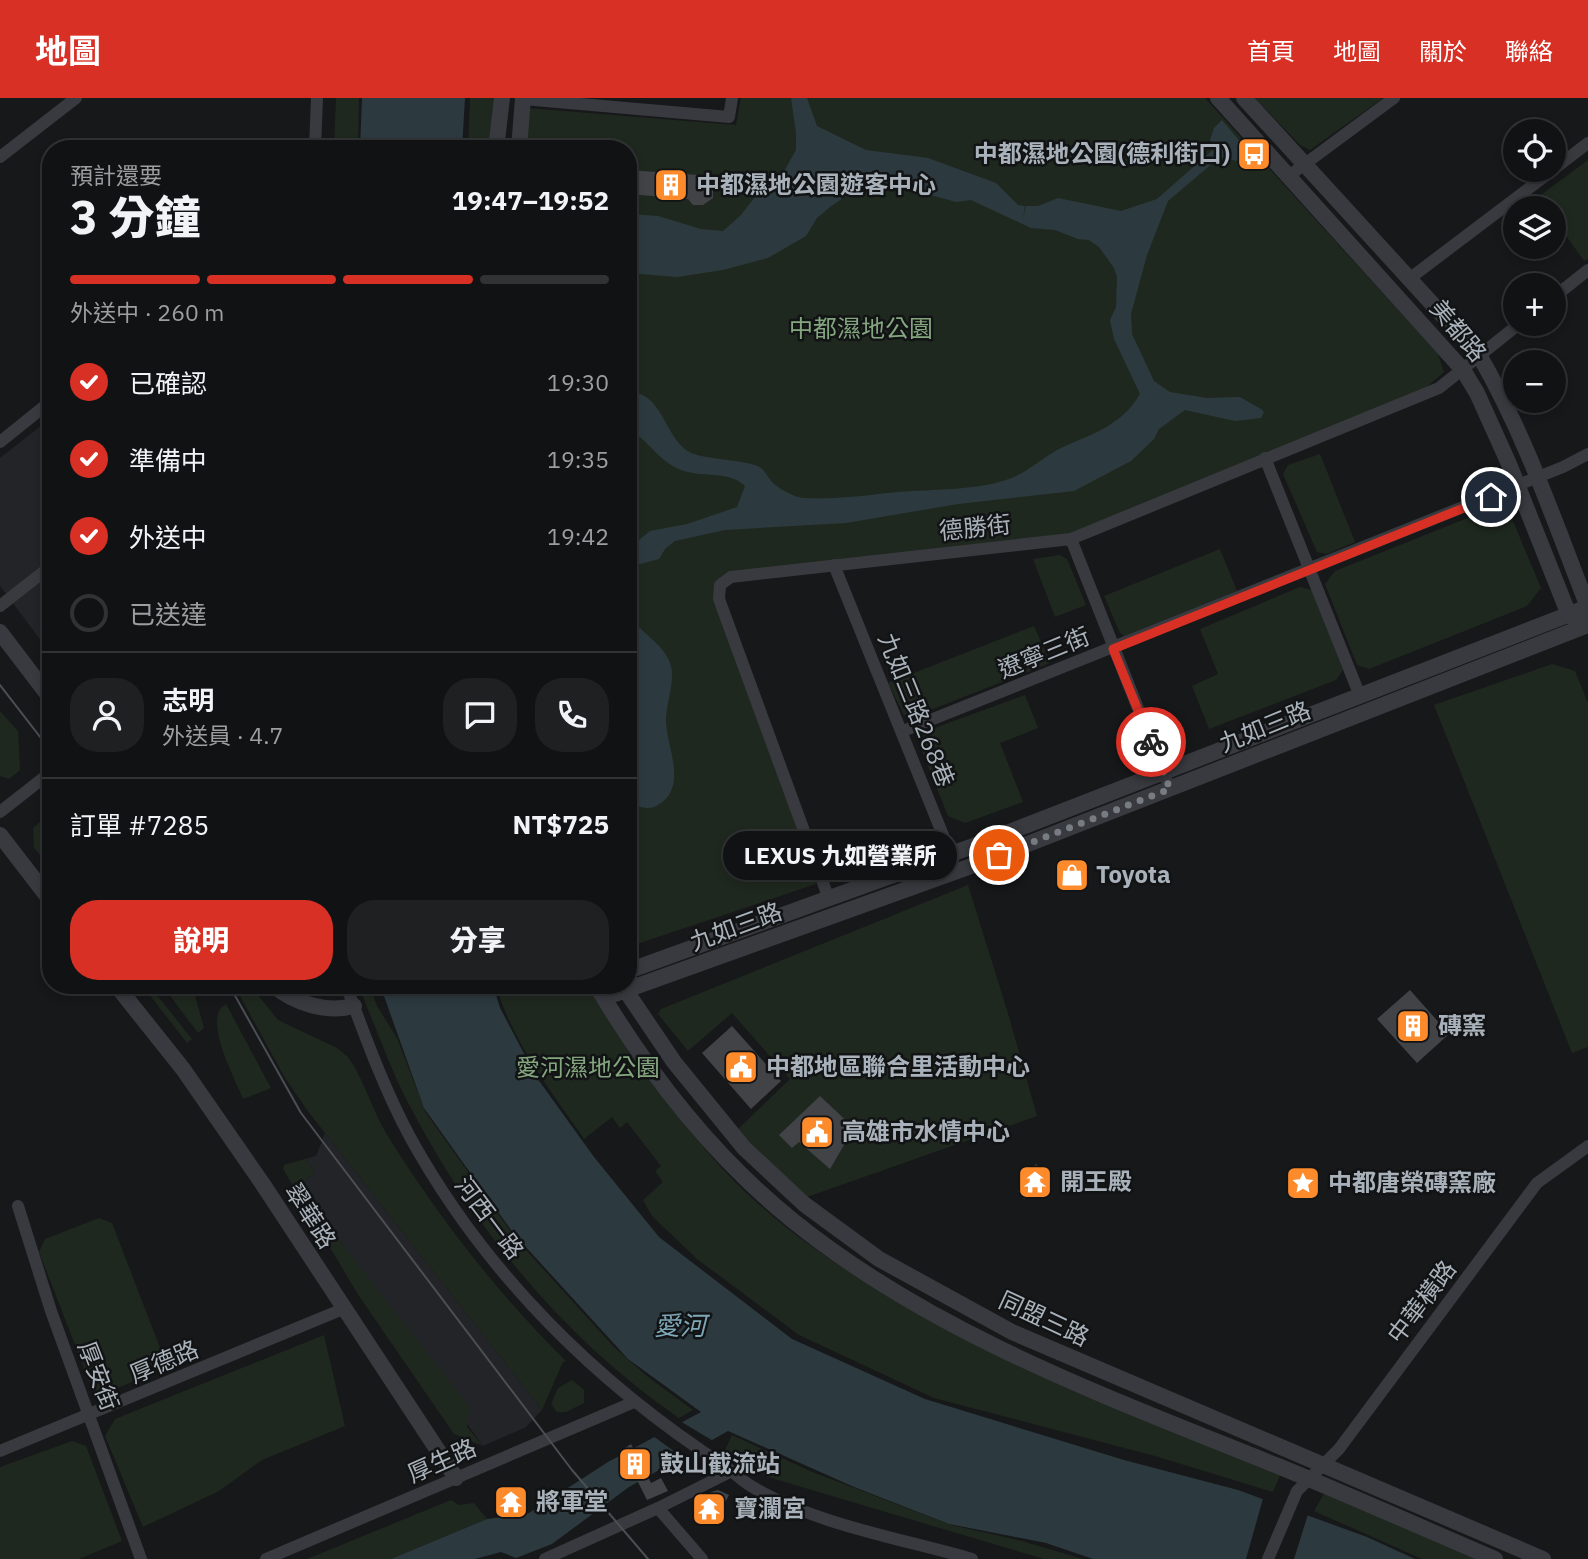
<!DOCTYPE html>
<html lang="zh-TW">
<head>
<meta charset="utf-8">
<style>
  :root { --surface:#111214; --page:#1e2022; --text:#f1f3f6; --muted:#9c9ea0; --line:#303234; --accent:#d93025 }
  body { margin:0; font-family:"IBM Plex Sans","Noto Sans TC",sans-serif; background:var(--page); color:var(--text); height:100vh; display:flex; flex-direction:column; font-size:26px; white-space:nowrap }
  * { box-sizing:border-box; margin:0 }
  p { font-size:23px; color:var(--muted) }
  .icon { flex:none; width:38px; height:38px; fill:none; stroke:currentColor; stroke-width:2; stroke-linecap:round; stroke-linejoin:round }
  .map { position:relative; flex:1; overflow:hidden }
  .details { position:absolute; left:42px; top:42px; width:595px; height:854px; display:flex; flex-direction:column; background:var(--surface); border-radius:28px; box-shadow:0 4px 10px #0003,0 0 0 2px var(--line) }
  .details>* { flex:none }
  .tools { position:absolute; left:1503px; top:21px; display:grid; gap:14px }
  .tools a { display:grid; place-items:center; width:63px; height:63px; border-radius:50%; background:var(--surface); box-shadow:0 4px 10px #0003,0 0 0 2px var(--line); font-size:35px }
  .pin { position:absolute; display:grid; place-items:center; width:60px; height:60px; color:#fff; margin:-30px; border:4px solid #fff; border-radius:50%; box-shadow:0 2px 7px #0007 }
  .courier { position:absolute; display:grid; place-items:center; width:70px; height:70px; margin:-35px; border:5px solid #d93025; border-radius:50%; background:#fff; color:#222; box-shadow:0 2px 9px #0007 }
  .bubble { position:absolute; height:49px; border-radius:24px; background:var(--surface); box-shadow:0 4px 10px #0003,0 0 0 2px var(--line); font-size:23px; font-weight:800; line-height:49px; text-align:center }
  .overview em { font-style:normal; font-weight:800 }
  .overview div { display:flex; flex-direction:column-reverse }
  .overview { display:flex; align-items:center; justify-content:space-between; height:119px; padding:0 28px }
  h1 { font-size:46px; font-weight:800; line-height:52px }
  .bar { display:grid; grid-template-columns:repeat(4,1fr); gap:10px 7px; align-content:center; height:84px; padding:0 28px }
  .bar i { height:9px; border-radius:5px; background:var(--line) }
  .bar .current { background:var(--accent) }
  .bar p { grid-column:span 4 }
  .line { display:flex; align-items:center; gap:18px; padding:0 28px; border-top:2px solid var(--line) }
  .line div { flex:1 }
  .round { display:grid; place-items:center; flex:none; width:74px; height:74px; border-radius:28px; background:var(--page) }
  ol { padding:0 28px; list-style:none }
  li { display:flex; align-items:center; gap:21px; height:77px }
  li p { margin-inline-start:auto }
  li .icon { padding:7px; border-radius:50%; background:var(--accent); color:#fff; stroke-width:4 }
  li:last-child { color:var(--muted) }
  li i { width:38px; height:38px; border:4px solid var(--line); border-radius:50% }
  .primary-button { display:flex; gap:14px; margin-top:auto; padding:14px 28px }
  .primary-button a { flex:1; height:80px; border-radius:28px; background:var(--accent); color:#fff; font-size:28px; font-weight:800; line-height:80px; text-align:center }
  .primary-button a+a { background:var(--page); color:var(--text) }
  header { display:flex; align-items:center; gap:42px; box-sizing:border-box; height:98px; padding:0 35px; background:var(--accent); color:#fff }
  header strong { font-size:33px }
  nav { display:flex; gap:38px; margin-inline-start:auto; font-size:24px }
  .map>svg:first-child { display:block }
  .built { fill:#232427 }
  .green { fill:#1f281f }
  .water { fill:#2c3a3f }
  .pier { fill:#17181a }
  .building { fill:#414347 }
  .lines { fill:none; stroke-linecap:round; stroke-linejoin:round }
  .minor { stroke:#383a3f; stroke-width:12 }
  .tertiary { stroke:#383a3f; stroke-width:16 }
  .tram { stroke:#4b4f54; stroke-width:2 }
  .done { stroke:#767c82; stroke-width:7; stroke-dasharray:0 12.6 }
  .route { stroke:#d93025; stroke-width:9 }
  .labels { text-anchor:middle; stroke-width:5; stroke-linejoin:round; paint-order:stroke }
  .poi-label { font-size:24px; font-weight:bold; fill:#a9b2ba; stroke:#121315; text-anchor:start }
  .park-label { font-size:24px; fill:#84a67e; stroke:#121315 }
  .street-label { font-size:24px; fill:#a9b2ba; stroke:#121315 }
  .water-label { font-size:26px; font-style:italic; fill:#7ea8b7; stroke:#121315 }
</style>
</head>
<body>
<header>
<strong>地圖</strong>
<nav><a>首頁</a><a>地圖</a><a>關於</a><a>聯絡</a></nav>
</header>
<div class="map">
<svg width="1588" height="1461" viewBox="0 0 1588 1461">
  <rect width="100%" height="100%" fill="#17181a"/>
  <path class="built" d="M51 320V556L0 488V360Z
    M325 1035 542 1312 526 1329 483 1348 297 1089 315 1074 305 1061 316 1058Z"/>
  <path class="green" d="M336 0H359L358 51H334Z
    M470 0H499L492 51H468Z
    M741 0H1205L1438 256 1444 274 1428 288 1071 441 731 479 719 501 816 786 628 849V51H525L527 10 736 27Z
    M1255 0H1383L1310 52 1300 47Z
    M1588 62V161L1584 163 1554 121V110H1546L1538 99Z
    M1320 356 1355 444 1326 456 1317 454 1283 376 1288 367Z
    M1490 411 1510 416 1541 490 1527 508 1369 571 1357 567 1325 486 1335 473Z
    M1220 451 1237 493 1124 538 1120 535 1104 498Z
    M1060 457 1067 461 1086 507 1055 519 1033 461Z
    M1300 489 1312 492 1343 572 1336 582 1209 631 1192 588 1218 576 1200 531Z
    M1034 528 1050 565 913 619 904 617 888 585Z
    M1552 566 1575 573 1588 605V949L1572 955 1434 607Z
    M1025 597 1038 630 1000 645 1023 704 965 725 948 718 920 648 921 635Z
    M0 613 18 633 20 672 9 681 0 678Z
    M41 723 51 728V770L34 750 33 730Z
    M968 787 1007 912 1037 1018 807 1099 736 1033 790 981 732 915 688 953 658 916 661 911Z
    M142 887H149L192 941 187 945Z
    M162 887H192L204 930 198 935Z
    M234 887H250L278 922 337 950 348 959C365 983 373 1015 389 1040 440 1121 498 1196 566 1263L563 1264 542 1312 307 1012 285 980Z
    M358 887H370L377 908 397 940 426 1015 516 1141 614 1249 648 1279 693 1312 679 1320C566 1242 477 1135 413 1014 391 974 376 929 358 887Z
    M496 887H590C639 961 686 1040 753 1101 841 1182 949 1230 1058 1278 1132 1310 1206 1343 1281 1375L1273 1394 1155 1358 934 1300 857 1264 799 1237 697 1161 652 1118 643 1102 663 1084 655 1073 661 1068 627 1024 620 1030 612 1019 584 1041C551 993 512 944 496 887Z
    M226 906 271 990 243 1001C235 980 201 919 226 906Z
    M305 1061 315 1074 297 1089 470 1309 467 1329 483 1348 454 1336 359 1198 283 1071 284 1067Z
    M99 1120 112 1125 164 1260 157 1274 105 1295 93 1293 39 1154 45 1141Z
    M324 1237 345 1328 262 1362 219 1393 143 1429 105 1338 115 1321Z
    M572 1282 584 1292V1305L566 1314H557L551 1306 558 1290Z
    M732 1337 810 1373 951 1427 1022 1443 1083 1461H1044L768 1379 724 1354Z
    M72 1343 86 1348 122 1443 79 1461H0V1369Z
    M1325 1394 1475 1461H1422L1314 1413Z
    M451 1402 459 1407 474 1405 487 1421 391 1461H307Z"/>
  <path class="water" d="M362 0H465L462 51H360Z
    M791 0H807L817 28 866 52 928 60 996 85 1018 107 1025 108 1023 121 1026 108H1038L1058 100 1121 113 1157 101 1215 50 1210 42 1214 30 1222 22 1248 53 1237 63 1220 59 1168 103 1147 157 1131 216 1132 236 1154 283 1170 294 1207 300 1240 299 1261 311 1264 314 1261 320 1235 323 1185 312 1159 331 1154 341 1131 363 1074 393 958 406 846 425 725 432 675 443 665 451 659 461 628 469V451L650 433 687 426 737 409 745 388C729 372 702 380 681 372 658 363 649 342 628 331V294C665 293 664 345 694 356 710 362 750 362 761 370 765 373 768 379 771 383 777 390 794 399 803 400 835 402 867 397 898 394 934 391 974 393 1009 381 1029 374 1044 358 1063 349 1093 336 1123 326 1140 296L1114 241 1110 222 1116 209 1117 179 1114 170 1099 149 1089 142 1078 141 1055 132 1031 130 971 102 956 104 909 91 859 93 846 98 830 109 817 120 806 138 768 160 723 172 677 179 628 175V116L658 118 701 131 723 133 741 117 758 95 782 77 796 52V35Z
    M628 514C638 535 665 545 671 568 675 585 666 605 666 622 666 649 689 688 658 707 649 713 637 709 628 703V600L634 599 637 586 635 565 628 555Z
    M380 887H493L500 910 537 980 594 1059 659 1139 792 1241 925 1301 1124 1362 1238 1392 1367 1439 1415 1461H1093L1046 1445 949 1426 854 1389 728 1333 629 1389 552 1446 516 1460 501 1454 475 1461H391L487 1421 529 1415 608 1364 701 1314 628 1261 514 1136 424 1010Z"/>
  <path class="pier" d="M680 1323 715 1344 685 1361 653 1338Z
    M1264 1397 1309 1413 1294 1461H1246Z"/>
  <path class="building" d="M628 72 713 78V100L703 107H693L688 101 628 96Z
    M1410 892 1449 936 1417 965 1377 921Z
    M732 928 781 983 751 1011 702 955Z
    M820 998 854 1030 830 1071 799 1044 792 1050 779 1037Z
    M1036 1066 1049 1081 1024 1101 1018 1093 1027 1086 1021 1078Z
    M631 1346 651 1385 661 1380 668 1393 647 1402 622 1352Z
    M718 1392 729 1397 720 1414 722 1417 710 1427 694 1407 711 1394Z"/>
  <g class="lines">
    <path class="minor" d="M523 1 729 19 732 0
      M315 51 317 0
      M0 59 76 0
      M1554 71 1588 45
      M1290 77 1394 0
      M1409 181 1553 72
      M1554 199 1588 172
      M0 344 51 303
      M1265 360 1360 598
      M1071 441 1166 681
      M834 467 953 762
      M0 508 51 468
      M903 633 1563 369 1588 356
      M0 714 51 674
      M829 801 719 501 720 487 731 479 1071 441 1439 290 1519 226
      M346 887C365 938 384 991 410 1039 485 1175 596 1285 726 1369 735 1375 742 1383 751 1388 816 1427 900 1440 972 1461
      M18 1108 51 1213 141 1461
      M0 1353 343 1211
      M658 1410 702 1461
      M266 1461 634 1304
      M545 1461 658 1410 732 1373
      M1268 1461 1297 1393 1339 1351 1537 1085 1588 1048"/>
    <path class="tertiary" d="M1218 0 1463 272 1477 295 1509 366 1569 517 1576 522
      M1244 0 1479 257C1525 336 1555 425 1588 509L1586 520
      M496 51 502 0
      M519 51 523 0
      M0 534 51 601
      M0 737 51 803
      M628 873 976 747 1588 509
      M116 887 183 971 262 1085 456 1380
      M273 887C295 906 327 915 354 908
      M596 887C647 973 713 1058 792 1122 934 1237 1110 1300 1278 1368 1351 1398 1423 1430 1495 1461
      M622 887 674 964 744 1050 804 1106 879 1161 1012 1234 1543 1461
      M615 896 974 767 1588 527"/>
    <path class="tram" d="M0 587 51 653
      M229 887 301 1015 572 1372 648 1461"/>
  </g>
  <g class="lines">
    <path class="done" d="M999 757 1170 691 1151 644"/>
    <path class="route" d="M1151 644 1113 551 1491 399"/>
  </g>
  <defs>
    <g id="bus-square" transform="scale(1.75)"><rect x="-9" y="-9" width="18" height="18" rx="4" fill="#fd8a2b" stroke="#121315"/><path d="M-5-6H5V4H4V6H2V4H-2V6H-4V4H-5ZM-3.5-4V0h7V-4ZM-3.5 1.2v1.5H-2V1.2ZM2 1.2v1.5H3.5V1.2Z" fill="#fff"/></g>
    <g id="building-square" transform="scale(1.75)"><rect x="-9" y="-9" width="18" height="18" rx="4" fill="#fd8a2b" stroke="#121315"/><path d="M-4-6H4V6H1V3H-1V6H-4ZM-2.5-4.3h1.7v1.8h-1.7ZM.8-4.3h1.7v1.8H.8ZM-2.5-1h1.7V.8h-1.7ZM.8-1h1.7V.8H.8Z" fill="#fff"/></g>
    <g id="shop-square" transform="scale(1.75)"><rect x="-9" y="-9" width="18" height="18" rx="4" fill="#fd8a2b" stroke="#121315"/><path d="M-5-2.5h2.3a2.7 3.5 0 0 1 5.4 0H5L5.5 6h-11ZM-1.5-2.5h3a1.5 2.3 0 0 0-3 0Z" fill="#fff"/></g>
    <g id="civic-square" transform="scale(1.75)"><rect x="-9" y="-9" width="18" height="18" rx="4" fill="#fd8a2b" stroke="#121315"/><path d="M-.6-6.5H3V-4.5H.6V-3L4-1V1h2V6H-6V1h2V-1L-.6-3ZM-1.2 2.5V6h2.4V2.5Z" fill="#fff"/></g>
    <g id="temple-square" transform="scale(1.75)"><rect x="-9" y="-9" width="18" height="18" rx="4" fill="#fd8a2b" stroke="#121315"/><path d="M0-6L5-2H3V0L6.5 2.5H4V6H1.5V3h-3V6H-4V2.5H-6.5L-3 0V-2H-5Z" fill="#fff"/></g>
    <g id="sight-square" transform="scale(1.75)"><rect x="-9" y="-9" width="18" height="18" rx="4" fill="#fd8a2b" stroke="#121315"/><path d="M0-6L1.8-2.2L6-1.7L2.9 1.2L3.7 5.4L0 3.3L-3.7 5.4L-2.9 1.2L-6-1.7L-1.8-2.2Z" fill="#fff"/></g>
  </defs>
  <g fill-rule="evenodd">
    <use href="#bus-square" x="1254" y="56"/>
    <use href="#building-square" x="671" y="87"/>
    <use href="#shop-square" x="1072" y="777"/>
    <use href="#building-square" x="1413" y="928"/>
    <use href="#civic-square" x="741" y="969"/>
    <use href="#civic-square" x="817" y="1034"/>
    <use href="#temple-square" x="1035" y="1084"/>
    <use href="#sight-square" x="1303" y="1085"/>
    <use href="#building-square" x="635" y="1366"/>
    <use href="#temple-square" x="511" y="1404"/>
    <use href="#temple-square" x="709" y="1411"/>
  </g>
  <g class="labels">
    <g class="poi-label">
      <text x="1230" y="64" text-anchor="end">中都濕地公園(德利街口)</text>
      <text x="696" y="95">中都濕地公園遊客中心</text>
      <text x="1096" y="785">Toyota</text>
      <text x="1438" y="936">磚窯</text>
      <text x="766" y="977">中都地區聯合里活動中心</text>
      <text x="842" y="1042">高雄市水情中心</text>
      <text x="1060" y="1092">開王殿</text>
      <text x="1328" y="1093">中都唐榮磚窯廠</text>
      <text x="660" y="1374">鼓山截流站</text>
      <text x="536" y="1412">將軍堂</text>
      <text x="734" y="1419">寶瀾宮</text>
    </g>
    <g class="park-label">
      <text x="861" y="239">中都濕地公園</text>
      <text x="588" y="978">愛河濕地公園</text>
    </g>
    <g class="street-label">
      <text transform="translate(1458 233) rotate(50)" y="8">美都路</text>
      <text transform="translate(975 430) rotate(-6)" y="8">德勝街</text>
      <text transform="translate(1044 555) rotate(-22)" y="8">遼寧三街</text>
      <text transform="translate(916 612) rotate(68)" y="8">九如三路268巷</text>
      <text transform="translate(1265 629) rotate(-22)" y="8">九如三路</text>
      <text transform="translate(736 829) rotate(-20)" y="8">九如三路</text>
      <text transform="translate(310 1118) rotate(57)" y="8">翠華路</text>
      <text transform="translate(489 1120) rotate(53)" y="8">河西一路</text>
      <text transform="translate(1422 1204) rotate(-53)" y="8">中華橫路</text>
      <text transform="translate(1044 1221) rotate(25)" y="8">同盟三路</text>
      <text transform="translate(164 1264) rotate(-23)" y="8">厚德路</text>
      <text transform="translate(98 1278) rotate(69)" y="8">厚安街</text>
      <text transform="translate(442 1363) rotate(-24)" y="8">厚生路</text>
    </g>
    <g class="water-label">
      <text x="680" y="1237">愛河</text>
    </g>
  </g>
</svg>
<div class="tools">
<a><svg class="icon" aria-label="locate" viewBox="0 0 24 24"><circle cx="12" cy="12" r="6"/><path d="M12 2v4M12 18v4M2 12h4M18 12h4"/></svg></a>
<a><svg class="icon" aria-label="layers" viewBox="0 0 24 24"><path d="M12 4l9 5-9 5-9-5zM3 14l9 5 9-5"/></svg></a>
<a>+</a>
<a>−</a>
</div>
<div class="pin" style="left:999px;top:757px;background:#ea580c"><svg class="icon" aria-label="bag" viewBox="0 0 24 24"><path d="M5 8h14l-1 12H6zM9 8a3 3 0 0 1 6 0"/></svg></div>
<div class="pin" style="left:1491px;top:399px;background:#1f2937"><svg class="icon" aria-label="home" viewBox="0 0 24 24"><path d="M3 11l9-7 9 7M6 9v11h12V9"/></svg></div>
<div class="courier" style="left:1151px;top:644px"><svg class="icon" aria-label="bike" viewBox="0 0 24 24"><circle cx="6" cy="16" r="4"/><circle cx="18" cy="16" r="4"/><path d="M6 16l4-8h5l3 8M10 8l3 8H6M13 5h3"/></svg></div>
<div class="bubble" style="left:723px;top:733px;width:234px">LEXUS 九如營業所</div>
<section class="details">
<div class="overview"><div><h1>3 分鐘</h1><p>預計還要</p></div><em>19:47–19:52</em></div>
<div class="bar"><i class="current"></i><i class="current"></i><i class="current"></i><i></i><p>外送中 · 260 m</p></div>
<ol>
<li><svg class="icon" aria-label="check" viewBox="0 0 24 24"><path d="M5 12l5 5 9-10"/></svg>已確認<p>19:30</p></li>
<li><svg class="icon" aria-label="check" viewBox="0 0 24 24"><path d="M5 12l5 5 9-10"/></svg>準備中<p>19:35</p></li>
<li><svg class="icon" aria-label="check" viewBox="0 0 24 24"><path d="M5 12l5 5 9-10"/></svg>外送中<p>19:42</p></li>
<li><i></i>已送達</li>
</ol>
<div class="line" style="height:126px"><a class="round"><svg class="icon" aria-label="person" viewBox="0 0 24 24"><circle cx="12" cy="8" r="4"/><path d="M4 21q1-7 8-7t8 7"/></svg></a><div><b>志明</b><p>外送員 · 4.7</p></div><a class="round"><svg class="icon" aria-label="chat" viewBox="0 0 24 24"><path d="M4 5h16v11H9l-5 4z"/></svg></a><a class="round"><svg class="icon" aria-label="phone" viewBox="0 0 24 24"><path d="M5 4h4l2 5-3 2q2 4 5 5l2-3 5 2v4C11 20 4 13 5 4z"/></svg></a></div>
<div class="line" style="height:91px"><div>訂單 #7285</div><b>NT$725</b></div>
<div class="primary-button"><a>說明</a><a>分享</a></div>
</section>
</div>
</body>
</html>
